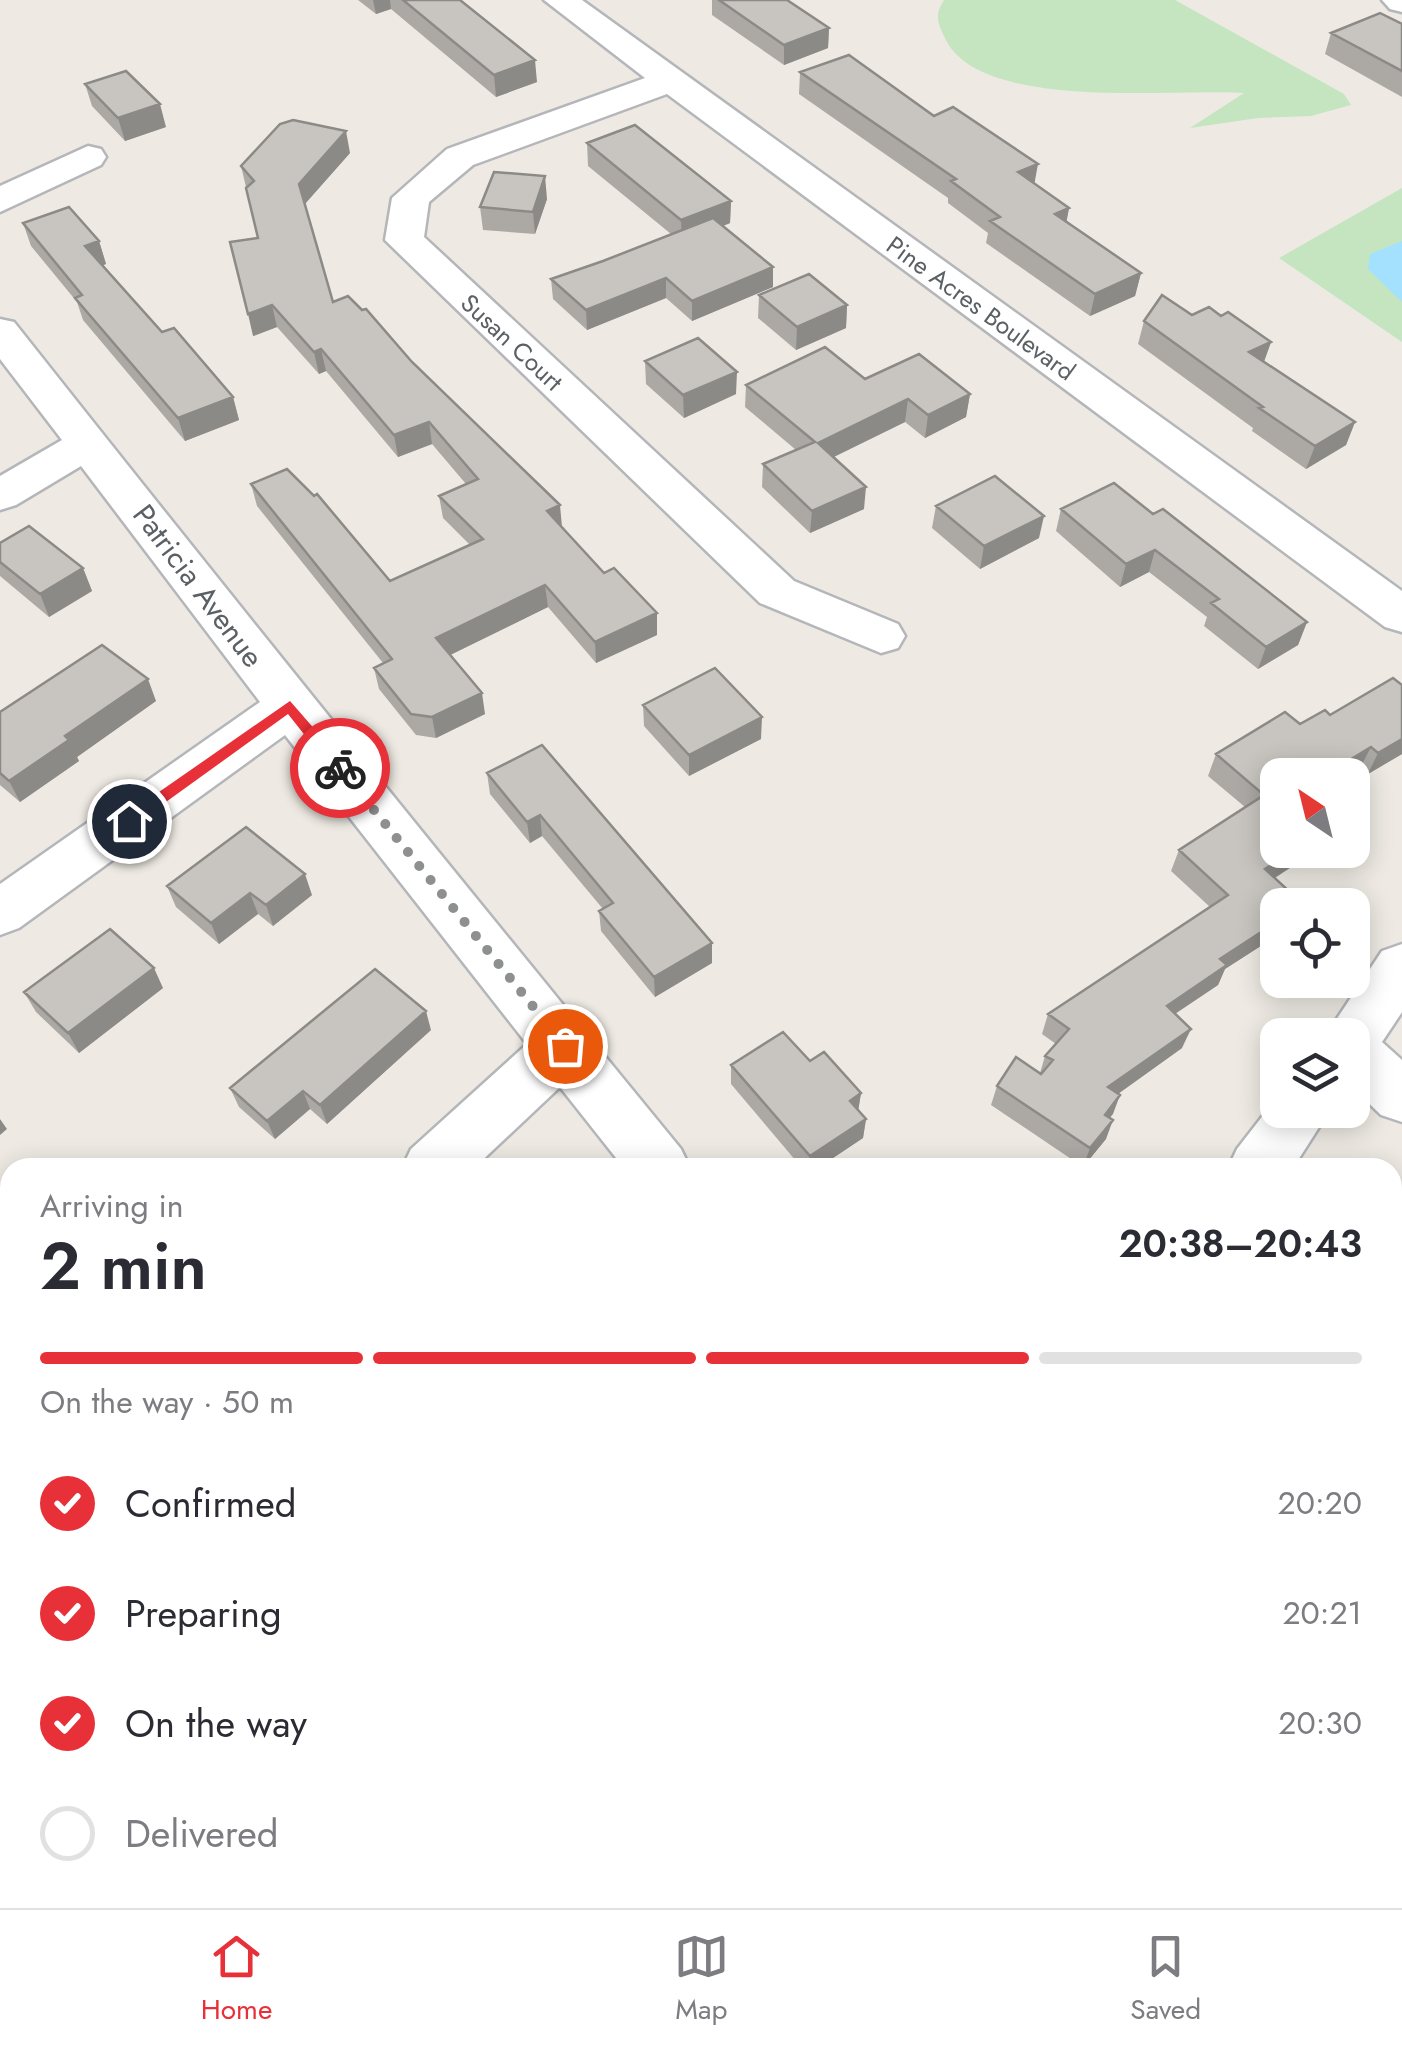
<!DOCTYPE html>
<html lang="en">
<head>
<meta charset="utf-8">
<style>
  :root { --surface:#fff; --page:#f7f7f7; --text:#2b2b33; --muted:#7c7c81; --line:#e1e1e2; --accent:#e73037 }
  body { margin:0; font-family:Jost,sans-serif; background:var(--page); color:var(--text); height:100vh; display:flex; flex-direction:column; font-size:38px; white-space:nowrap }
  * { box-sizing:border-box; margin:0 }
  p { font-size:32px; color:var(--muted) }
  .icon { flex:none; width:55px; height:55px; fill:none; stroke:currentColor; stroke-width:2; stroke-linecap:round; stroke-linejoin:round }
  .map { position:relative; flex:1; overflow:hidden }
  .sheet { position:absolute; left:0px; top:1158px; width:1402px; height:752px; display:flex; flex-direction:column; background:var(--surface); border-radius:30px 30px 0 0; box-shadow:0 5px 25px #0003 }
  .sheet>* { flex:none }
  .needle { width:65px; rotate:325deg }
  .controls { position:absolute; left:1260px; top:758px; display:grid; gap:20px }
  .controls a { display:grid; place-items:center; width:110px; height:110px; border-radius:20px; background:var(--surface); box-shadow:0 5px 25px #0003; font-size:50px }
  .pin { position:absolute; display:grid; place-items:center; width:85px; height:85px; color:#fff; margin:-42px; border:5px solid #fff; border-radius:50%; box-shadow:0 2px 10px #0007 }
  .courier { position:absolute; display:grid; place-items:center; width:100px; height:100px; margin:-50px; border:8px solid #e73037; border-radius:50%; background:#fff; color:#222; box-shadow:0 2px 12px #0007 }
  .overview em { font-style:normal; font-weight:600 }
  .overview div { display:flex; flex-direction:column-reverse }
  .overview { display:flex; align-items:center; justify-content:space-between; height:170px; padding:0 40px }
  h1 { font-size:65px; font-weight:600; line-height:75px }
  .bar { display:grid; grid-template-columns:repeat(4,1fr); gap:15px 10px; align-content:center; height:120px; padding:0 40px }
  .bar i { height:12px; border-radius:8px; background:var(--line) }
  .bar .active { background:var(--accent) }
  .bar p { grid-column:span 4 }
  ol { padding:0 40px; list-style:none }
  li { display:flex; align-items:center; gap:30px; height:110px }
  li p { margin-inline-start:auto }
  li .icon { padding:10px; border-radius:50%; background:var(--accent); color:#fff; stroke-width:4 }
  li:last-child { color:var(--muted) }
  li i { width:55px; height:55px; border:5px solid var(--line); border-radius:50% }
  .tabs { display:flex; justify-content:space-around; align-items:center; height:140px; border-top:2px solid var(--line); background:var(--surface); font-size:28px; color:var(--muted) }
  .tabs a { display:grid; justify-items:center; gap:5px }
  .tabs .active { color:var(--accent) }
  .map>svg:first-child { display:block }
  .green { fill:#c4e5c0 }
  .water { fill:#a3e1fe }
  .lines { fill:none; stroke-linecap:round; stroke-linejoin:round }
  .minor-casing { stroke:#b4b6ba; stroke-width:5 }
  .minor { fill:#fff; fill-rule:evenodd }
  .wall { fill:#aca9a5 }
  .shaded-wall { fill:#8c8a86 }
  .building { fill:#c8c5c0; stroke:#8c8a86; stroke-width:2.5 }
  .route { fill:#e73037 }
  .done { stroke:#8e9090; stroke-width:10; stroke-dasharray:0 18 }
  .labels { text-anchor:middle; stroke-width:8; stroke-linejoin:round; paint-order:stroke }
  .far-street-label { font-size:25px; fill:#5b6064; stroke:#fff }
  .street-label { font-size:30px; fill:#5b6064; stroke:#fff }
</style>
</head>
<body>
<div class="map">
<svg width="1402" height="1908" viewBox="0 0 1402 1908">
  <rect width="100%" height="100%" fill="#eeeae3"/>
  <path class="green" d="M944 0H1175L1344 94 1351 105 1311 116 1258 118 1190 128 1244 93C1173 88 976 113 944 36 937 21 935 14 944 0Z
    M1402 188V342L1279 258Z"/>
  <path class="water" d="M1402 241V302L1368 269 1370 254Z"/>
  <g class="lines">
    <g class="minor-casing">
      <path id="minor" d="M544 0H582L1402 591V632L1385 627 667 94 473 165 429 202 424 237 794 581 898 624 905 636 898 648 881 653 760 603 385 240 392 198 447 149 645 78Z
        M1382 0H1402V12L1390 9Z
        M88 146 101 149 106 157 101 165 0 212V186Z
        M0 319 14 322C233 599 457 876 681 1149L690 1168H624L560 1087 474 1168H402L411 1149 527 1044 285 735 19 928 0 935V884L260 702 81 466 16 505 0 510V476L62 440 0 359Z
        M1402 944V1012L1382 1042 1402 1060V1122L1381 1115 1352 1087V1035H1326L1382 951Z
        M1278 1096V1110H1330L1293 1168H1228L1237 1149Z
        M10 1519V1592L0 1596V1523Z
        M679 1900H758L755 1908H676Z"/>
    </g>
    <use href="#minor" class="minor"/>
  </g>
  <path class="wall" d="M358 0H460L537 82 496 97 391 9 376 14Z
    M712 0H787L829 28 828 48 784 65 712 15Z
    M1402 24V97L1325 54 1331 33Z
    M800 72 934 116 1069 208 1066 222 1141 273 1135 296 1090 316 986 243 988 233 948 203V198L799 94Z
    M85 84 166 127 125 141 92 106Z
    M587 143 731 201 730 223 723 226 773 267V287L692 321 666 298 587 330 553 299 551 279 603 261 671 234 588 166Z
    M350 153 305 204 333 302 412 362 604 573 657 613V635L596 663 548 607 450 655 485 714 436 738 416 735 379 689 374 668 383 663 257 506 251 484 390 581 470 545 443 518 439 496 466 484 432 444 398 457 326 371 319 374 277 327 253 336 258 238 241 166Z
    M547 199 535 234 483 230 480 207Z
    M23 223 99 241 106 264 103 265 162 332 233 397 239 420 185 441 83 320 77 302 31 246Z
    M759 295 847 305 846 328 796 350 758 318Z
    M1192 315 1221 316 1271 342 1264 362 1355 422 1346 445 1306 469 1252 431 1253 428 1138 344 1144 321Z
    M645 361 736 394 684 418 646 384Z
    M865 379 970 394 966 417 925 438 905 422 834 457 864 509 810 533 762 487 763 464 796 450 745 407 746 385Z
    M936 506 1039 538 980 569 932 528Z
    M1061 509 1153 514 1307 622 1298 645 1258 669 1204 626 1207 617 1149 572 1120 587 1056 531Z
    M0 543 83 568 92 591 49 617 0 576Z
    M1402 685V754L1368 774 1360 768 1278 775V850H1317L1275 878 1278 905V935L1225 969 1218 985 1175 1014 1182 1048 1118 1094 1120 1095 1109 1118 1106 1139 1083 1167 991 1105 997 1086 1040 1073 1045 1056 1056 1044 1042 1034 1048 1014 1210 907 1171 871 1179 850 1245 807 1208 776 1216 754 1330 715Z
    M156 701 77 757 79 761 20 802 0 785V712Z
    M643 705 761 739 689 776 644 726Z
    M487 773 712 943V963L655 997 601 931 599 911 603 909 542 836 530 843 490 794Z
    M167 886 312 895 273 926 258 914 219 944 176 907Z
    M163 988 79 1053 36 1012 24 992Z
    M431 1030 327 1124 310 1109 275 1139 239 1107 230 1088Z
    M810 1061 861 1093 858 1110 866 1119 863 1138 818 1168H802L731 1084V1065Z
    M1392 1266 1402 1276V1398L1395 1403 1392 1401Z
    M908 1900H1022L1017 1908H913Z"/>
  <path class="shaded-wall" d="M373 0H390L391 9 376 14Z
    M829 28 828 48 784 65V45Z
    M535 60 537 82 496 97 494 75Z
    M160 104 166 127 125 141 118 118Z
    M346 131 350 153 303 206 299 184Z
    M1038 164 1034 186 1018 172Z
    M545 176 547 199 535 234 533 212Z
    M731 201 730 223 682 243 681 220Z
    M1069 208 1065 230 1055 214Z
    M99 241 106 264 93 269 85 246Z
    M773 267V287L692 321V301Z
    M1141 273 1135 296 1090 316 1095 294Z
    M666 278V298L587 330 586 310Z
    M272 305 277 327 253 336 248 314Z
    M847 305 846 328 796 350 797 327Z
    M1271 342 1263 364 1249 352Z
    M321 349 326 371 319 374 314 352Z
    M737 372 736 394 684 418 683 395Z
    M970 394 966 417 925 438 928 415Z
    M233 397 239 420 185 441 178 418Z
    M908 399 905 422 817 465 818 443Z
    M429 422 432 444 398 457 394 435Z
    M1355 422 1346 445 1306 469 1315 446Z
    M866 487 864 509 810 533 812 511Z
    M560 505 562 527 549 533 547 511Z
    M1044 516 1039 538 980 569 984 546Z
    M1155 550 1149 572 1120 587 1126 564Z
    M83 568 92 591 49 617 40 594Z
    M545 585 548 607 440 660 436 638Z
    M657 613V635L596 663 595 642Z
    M1307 622 1298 645 1258 669 1266 647Z
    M148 679 156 701 77 757 79 761 20 802 9 781 65 736Z
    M482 693 485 714 436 738 432 717Z
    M762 717 761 739 689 776V755Z
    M1402 739V754L1368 774 1378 753Z
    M1371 747 1360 768 1349 775H1325Z
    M540 815 542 836 530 843 527 822Z
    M1295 850H1317L1256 890 1265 869Z
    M305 874 312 895 273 926 266 905Z
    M250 893 258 914 219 944 211 923Z
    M1278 921V935L1225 969 1218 985 1158 1025 1167 1006 1220 959Z
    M712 943V963L655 997 654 977Z
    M154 968 163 988 79 1053 68 1033Z
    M426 1011 431 1030 327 1124 320 1105Z
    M1191 1029 1182 1048 1101 1106 1108 1087Z
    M303 1091 310 1109 275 1139 267 1121Z
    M861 1093 858 1112 850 1101Z
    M1120 1095 1113 1114 1097 1133 1105 1115Z
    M0 1119 7 1129 0 1135Z
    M866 1119 863 1138 818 1168H809L810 1156Z
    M1113 1120 1106 1139 1083 1167 1090 1148Z"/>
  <path class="building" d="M403 0H460L535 60 494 75Z
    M719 0H787L829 28 784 45Z
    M1380 13 1402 24V71L1331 33Z
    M849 55 934 116 953 107 1038 164 1018 172 1069 208 1055 214 1141 273 1095 294 990 221 1000 217 951 181 956 179 800 72Z
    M126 71 160 104 118 118 85 84Z
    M293 120 346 131 299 184 333 302 348 296 362 310 366 309 412 362 560 505 547 511 604 573 614 568 657 613 595 642 545 585 436 638 482 693 432 717 411 714 374 668 392 659 251 484 287 469 314 496 317 494 390 581 483 539 439 496 478 479 429 422 394 435 321 349 314 352 272 305 248 314 230 242 258 238 246 188 254 181 241 166 280 124Z
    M635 125 731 201 681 220 587 143Z
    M494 172 545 176 533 212 480 207Z
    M69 207 99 241 85 246 162 332 174 328 233 397 178 418 75 298 82 295 23 223Z
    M713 218 773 267 692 301 666 278 586 310 551 279 603 261Z
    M809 274 847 305 797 327 759 295Z
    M1162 295 1192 315 1209 307 1221 316 1228 312 1271 342 1249 352 1355 422 1315 446 1259 408 1263 407 1144 321Z
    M698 338 737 372 683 395 645 361Z
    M825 347 865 379 919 354 970 394 928 415 908 399 818 443 866 487 812 511 763 464 815 442 746 385Z
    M995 476 1044 516 984 546 936 506Z
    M1114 483 1153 514 1163 509 1307 622 1266 647 1211 603 1219 599 1155 550 1126 564 1061 509Z
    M29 526 83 568 40 594 0 562V543Z
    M102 645 148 679 65 736 69 740 9 781 0 773V712Z
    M715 668 762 717 689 755 643 705Z
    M1393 678 1402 685V739L1378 753 1371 747 1325 775H1278V850H1295L1265 869 1303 904 1278 905V921L1220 959 1227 965 1167 1006 1191 1029 1108 1087 1120 1095 1105 1115 1113 1120 1090 1148 997 1086 1016 1057 1041 1074 1053 1060 1045 1056 1069 1029 1048 1014 1228 895 1179 850 1264 795 1216 754 1285 712 1300 724 1325 710 1330 715Z
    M542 745 712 943 654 977 599 911 613 903 540 815 527 822 487 773Z
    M246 827 305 874 266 905 250 893 211 923 167 886Z
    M110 929 154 968 68 1033 24 992Z
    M375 969 426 1011 320 1105 303 1091 267 1121 230 1088Z
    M783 1032 810 1061 824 1052 861 1093 850 1101 866 1119 810 1156 731 1065Z
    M10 1257V1324L0 1313V1265Z
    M1392 1266 1402 1276V1381L1392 1371Z
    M10 1731V1784L0 1772V1740Z
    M354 1900H401L408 1908H347Z
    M916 1900H1022L1024 1902 1017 1908H921Z"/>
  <path class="route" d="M290 701 345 764V772H334L288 714 134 825H123V817Z"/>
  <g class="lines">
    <path class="done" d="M340 768 565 1046"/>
  </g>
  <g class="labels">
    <g class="far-street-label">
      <text transform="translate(981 308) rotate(36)" y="9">Pine Acres Boulevard</text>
      <text transform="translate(512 342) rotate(43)" y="9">Susan Court</text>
    </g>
    <g class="street-label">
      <text transform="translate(198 586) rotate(53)" y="10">Patricia Avenue</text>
    </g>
  </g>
</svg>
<div class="controls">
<a><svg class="needle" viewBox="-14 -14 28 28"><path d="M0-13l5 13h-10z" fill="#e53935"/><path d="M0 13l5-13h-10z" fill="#7c7c81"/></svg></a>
<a><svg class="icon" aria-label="locate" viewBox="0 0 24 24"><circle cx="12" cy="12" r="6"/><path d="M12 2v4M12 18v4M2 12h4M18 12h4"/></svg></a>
<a><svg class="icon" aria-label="layers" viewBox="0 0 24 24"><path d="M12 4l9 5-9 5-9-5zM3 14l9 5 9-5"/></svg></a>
</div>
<div class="pin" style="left:565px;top:1046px;background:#ea580c"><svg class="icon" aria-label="bag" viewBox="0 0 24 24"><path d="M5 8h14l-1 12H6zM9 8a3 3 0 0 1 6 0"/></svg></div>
<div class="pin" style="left:129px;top:821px;background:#1f2937"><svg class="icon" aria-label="home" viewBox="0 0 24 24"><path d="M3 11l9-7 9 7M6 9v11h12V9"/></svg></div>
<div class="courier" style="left:340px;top:768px"><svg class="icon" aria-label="bike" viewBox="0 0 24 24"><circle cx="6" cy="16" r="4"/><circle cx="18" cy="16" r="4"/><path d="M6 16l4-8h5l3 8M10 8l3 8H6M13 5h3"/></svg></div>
<section class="sheet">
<div class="overview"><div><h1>2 min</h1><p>Arriving in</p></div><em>20:38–20:43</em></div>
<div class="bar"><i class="active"></i><i class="active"></i><i class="active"></i><i></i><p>On the way · 50 m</p></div>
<ol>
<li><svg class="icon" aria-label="check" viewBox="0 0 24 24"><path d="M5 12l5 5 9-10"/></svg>Confirmed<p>20:20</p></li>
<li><svg class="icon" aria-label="check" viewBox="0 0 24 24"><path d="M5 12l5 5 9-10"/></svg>Preparing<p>20:21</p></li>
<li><svg class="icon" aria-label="check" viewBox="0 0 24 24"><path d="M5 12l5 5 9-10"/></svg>On the way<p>20:30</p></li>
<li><i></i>Delivered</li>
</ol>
</section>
</div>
<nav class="tabs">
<a class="active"><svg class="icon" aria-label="home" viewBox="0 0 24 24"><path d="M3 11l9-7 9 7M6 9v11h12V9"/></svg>Home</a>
<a><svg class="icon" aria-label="map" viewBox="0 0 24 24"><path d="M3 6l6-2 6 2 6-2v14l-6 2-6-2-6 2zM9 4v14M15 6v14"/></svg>Map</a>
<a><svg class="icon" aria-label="saved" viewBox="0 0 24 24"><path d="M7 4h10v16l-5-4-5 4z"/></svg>Saved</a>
</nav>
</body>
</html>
